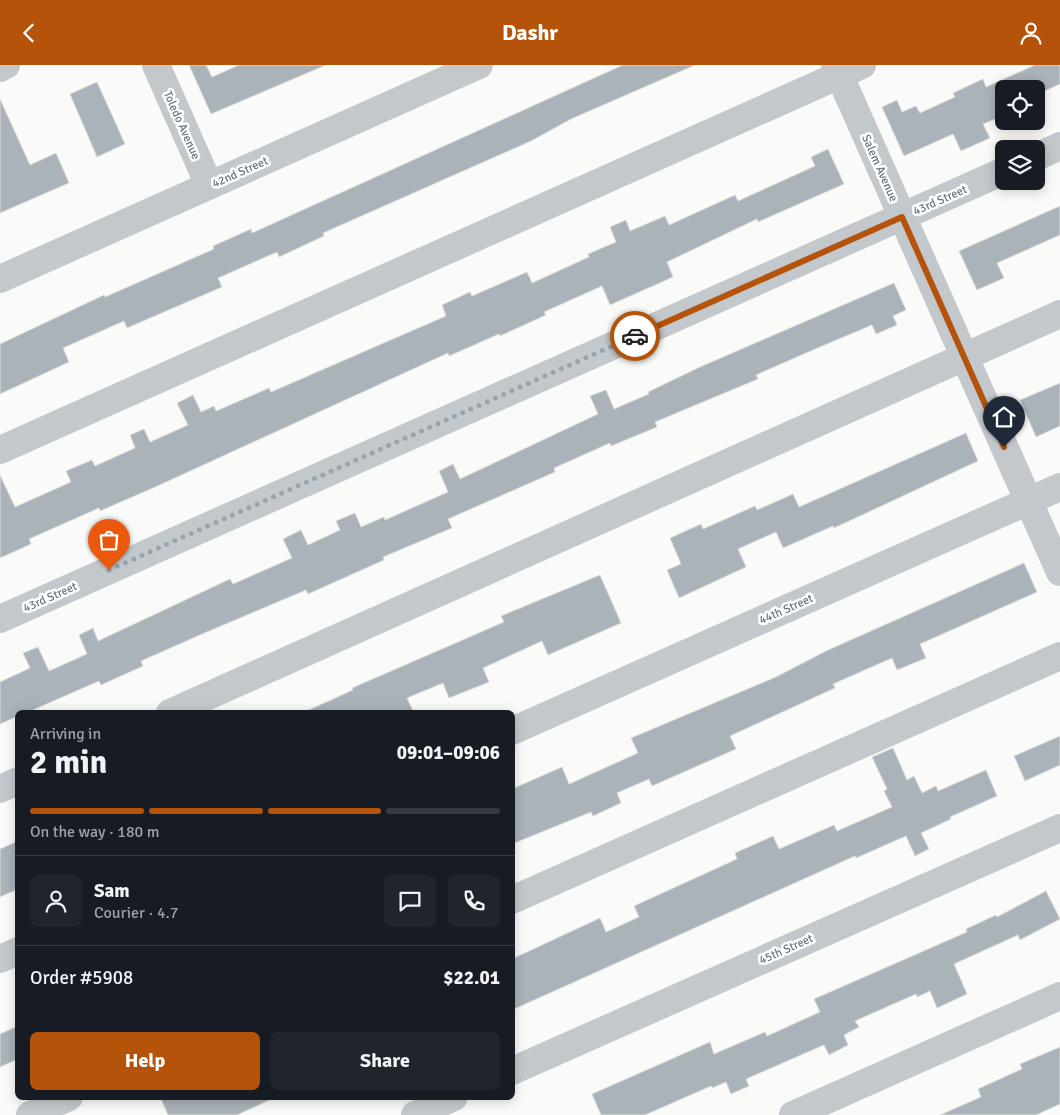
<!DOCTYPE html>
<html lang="en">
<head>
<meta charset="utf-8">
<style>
  :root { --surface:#171b24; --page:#20242c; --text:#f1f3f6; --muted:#9ea1a6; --line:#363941; --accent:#b45309 }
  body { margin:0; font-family:Signika,sans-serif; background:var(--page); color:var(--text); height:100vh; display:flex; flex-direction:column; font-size:19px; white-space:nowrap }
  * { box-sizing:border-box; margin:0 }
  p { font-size:16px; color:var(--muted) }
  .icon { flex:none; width:28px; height:28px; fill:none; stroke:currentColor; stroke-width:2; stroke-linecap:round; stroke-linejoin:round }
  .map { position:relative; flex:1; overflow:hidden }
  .sheet { position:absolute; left:15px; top:645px; width:500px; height:390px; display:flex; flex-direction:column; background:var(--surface); border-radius:8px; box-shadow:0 2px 12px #0003 }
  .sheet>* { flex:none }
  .controls { position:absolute; left:995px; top:15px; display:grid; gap:10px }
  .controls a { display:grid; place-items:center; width:50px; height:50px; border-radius:8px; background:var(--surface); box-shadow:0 2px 12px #0003; font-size:25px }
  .pin { position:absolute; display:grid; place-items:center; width:42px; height:42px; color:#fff; margin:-51px -21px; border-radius:50% 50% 50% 0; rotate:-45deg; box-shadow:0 0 5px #0007 }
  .pin .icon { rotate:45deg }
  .courier { position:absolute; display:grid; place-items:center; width:50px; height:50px; margin:-25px; border:4px solid #b45309; border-radius:50%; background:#fff; color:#222; box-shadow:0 1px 6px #0007 }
  .summary em { font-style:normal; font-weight:700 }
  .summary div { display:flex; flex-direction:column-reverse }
  .summary { display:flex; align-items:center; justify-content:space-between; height:85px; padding:0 15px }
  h1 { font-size:32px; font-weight:700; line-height:38px }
  .bar { display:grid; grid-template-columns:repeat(4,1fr); gap:8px 5px; align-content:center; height:60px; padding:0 15px }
  .bar i { height:6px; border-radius:4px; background:var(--line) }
  .bar .selected { background:var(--accent) }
  .bar p { grid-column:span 4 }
  .line { display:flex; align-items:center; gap:12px; padding:0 15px; border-top:1px solid var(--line) }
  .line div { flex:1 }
  .round { display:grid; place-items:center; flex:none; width:52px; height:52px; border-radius:8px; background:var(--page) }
  .primary-button { display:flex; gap:10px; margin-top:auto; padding:10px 15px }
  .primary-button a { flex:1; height:58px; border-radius:8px; background:var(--accent); color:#fff; font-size:20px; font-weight:700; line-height:58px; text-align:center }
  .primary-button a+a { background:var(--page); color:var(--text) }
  header { display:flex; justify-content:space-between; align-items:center; height:65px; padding:0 15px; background:var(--accent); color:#fff; font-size:22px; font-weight:700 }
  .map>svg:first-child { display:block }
  .building { fill:#aab3b9; stroke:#dcdcda }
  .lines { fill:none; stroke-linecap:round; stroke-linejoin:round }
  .minor { stroke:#c3c8cc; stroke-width:28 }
  .done { stroke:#99a4ac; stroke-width:5; stroke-dasharray:0 9 }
  .route { stroke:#b45309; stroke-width:6 }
  .labels { text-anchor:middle; stroke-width:5; stroke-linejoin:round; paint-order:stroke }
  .street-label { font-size:12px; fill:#657683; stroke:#fff }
</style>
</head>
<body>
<header><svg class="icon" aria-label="back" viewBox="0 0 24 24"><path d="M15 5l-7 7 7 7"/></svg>Dashr<svg class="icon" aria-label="person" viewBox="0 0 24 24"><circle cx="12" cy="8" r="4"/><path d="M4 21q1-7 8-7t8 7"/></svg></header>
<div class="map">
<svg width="1060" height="1050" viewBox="0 0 1060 1050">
  <rect width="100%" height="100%" fill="#fafaf8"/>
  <path class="building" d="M189 0H206L212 12 239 0H326L211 49Z
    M623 0H695L571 54 531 76 323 168 324 171 279 192 277 187 218 213 222 222 127 263 124 256 63 283 69 297 0 329V279L104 230 105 232 214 184 213 181 251 164 252 168Z
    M1035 0H1060V19L1036 30V24H1004V45L998 47 1000 52 983 59 990 73 961 86 953 69 904 91 882 42 897 35 902 47 916 41 920 48 955 32 953 28 983 14 986 22Z
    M97 17 125 79 97 92 70 29Z
    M0 34 30 100 56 88 69 118 0 148Z
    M828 84 844 119 758 157 757 154 667 197 673 212 610 240 602 221 544 247 546 250 500 271 499 269 449 291 448 288 153 423 100 446 99 443 29 474 31 479 0 493V410L15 442 71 417 66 406 92 395 95 401 135 383 130 370 144 364 150 377 188 360 177 338 193 330 201 347 214 341 216 346 269 323 271 327 446 251 442 240 470 227 472 231 527 207 532 218 589 192 588 189 616 177 610 162 626 155 630 166 665 151 669 160 735 130 738 136 815 101 811 92Z
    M1060 141V170L997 198 1004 213 977 225 959 186Z
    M894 218 906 245 893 251 897 260 876 269 872 260 815 284 756 310 758 314 655 357 657 362 611 381 610 378 554 403 555 407 448 454 452 463 383 492 384 495 308 529 306 525 202 569 141 596 143 601 101 620 99 616 26 648H18V651L0 659V617L30 603 23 588 38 582 49 606 87 589 79 570 93 563 98 576 230 514 233 519 292 493 283 474 301 465 308 480 340 465 336 456 355 448 361 462 384 452 385 455 448 427 439 406 453 399 460 414 598 349 590 331 606 325 614 344 649 329 648 327 700 302Z
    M1060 318V361L1036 372 1020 335Z
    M966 368 978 396 834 463 833 461 783 483 776 467 738 484 746 502 679 533 667 505 681 499 670 473 701 459 703 464 755 441 757 445 793 429 799 442Z
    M1024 498 1037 527 920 579 926 593 897 605 892 593 833 619 835 623 730 671 736 684 652 721 649 714 617 728 621 738 593 751 591 747 512 779V724L562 702 569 719 638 688 631 673 776 612 826 586Z
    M600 510 621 558 548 590 542 576 483 603 489 617 449 633 443 618 407 633 414 648H302L353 625 352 623 504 557 501 551Z
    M1060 671V700L1025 716 1014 691Z
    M893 683 907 715 914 711 922 728 936 721 938 726 986 705 997 731 950 752 951 754 921 768 929 784 915 791 906 771 856 793 855 791 512 945V894L600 853 606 867 639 852 634 841 737 794 735 788 773 771 779 784 834 760 837 766 892 742 884 726 887 724 872 692Z
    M18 776V824L0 832V784Z
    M1046 826 1060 854 1020 875 1018 870 954 899 967 929 937 943 930 926 917 932 916 929 855 956 859 962 844 970 848 980 829 990 824 980 746 1014 749 1021 731 1029 726 1017 712 1023 711 1021 645 1050H601L592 1029 710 977 714 989 765 967 767 971 820 947 814 934 967 867 966 864 996 850 997 852Z
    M18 961V994L0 1002V969Z
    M1060 982V1039L1036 1050H940L981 1032 978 1024 1022 1004 1020 999Z
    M160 1032H276L237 1050H168Z"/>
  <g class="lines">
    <path class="minor" d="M156 0 209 120
      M835 0 1060 507
      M0 3 6 0
      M1036 92 1060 81
      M0 214 479 0
      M0 385 862 0
      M0 554 1004 106
      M170 648 1060 249
      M512 666 1060 422
      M0 724 18 716
      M512 835 1060 591
      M0 894 18 886
      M512 1006 1060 763
      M30 1050 69 1032
      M415 1050 454 1032
      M793 1050 1060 931"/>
  </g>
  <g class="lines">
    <path class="done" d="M109 505 635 271"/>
    <path class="route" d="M635 271 902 152 1004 382"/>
  </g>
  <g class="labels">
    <g class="street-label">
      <text transform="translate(182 60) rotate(66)" y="4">Toledo Avenue</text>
      <text transform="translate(880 103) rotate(66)" y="4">Salem Avenue</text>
      <text transform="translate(240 107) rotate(-24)" y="4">42nd Street</text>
      <text transform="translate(940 135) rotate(-24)" y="4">43rd Street</text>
      <text transform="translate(50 532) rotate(-24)" y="4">43rd Street</text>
      <text transform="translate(786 544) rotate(-24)" y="4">44th Street</text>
      <text transform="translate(786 884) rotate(-24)" y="4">45th Street</text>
    </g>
  </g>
</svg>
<div class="controls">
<a><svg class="icon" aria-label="locate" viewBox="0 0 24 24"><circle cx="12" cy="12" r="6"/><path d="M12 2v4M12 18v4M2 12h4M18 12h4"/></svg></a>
<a><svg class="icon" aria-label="layers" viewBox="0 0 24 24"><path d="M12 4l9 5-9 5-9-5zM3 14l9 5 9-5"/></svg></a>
</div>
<div class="pin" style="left:109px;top:505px;background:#ea580c"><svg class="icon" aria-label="bag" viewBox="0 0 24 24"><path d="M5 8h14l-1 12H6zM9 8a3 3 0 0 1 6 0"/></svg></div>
<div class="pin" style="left:1004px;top:382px;background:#1f2937"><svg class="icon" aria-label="home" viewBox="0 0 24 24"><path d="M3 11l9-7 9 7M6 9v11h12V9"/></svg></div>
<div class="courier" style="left:635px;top:271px"><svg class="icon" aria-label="car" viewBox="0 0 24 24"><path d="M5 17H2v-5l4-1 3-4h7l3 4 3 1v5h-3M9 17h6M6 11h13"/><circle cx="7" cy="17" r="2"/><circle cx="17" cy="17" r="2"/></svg></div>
<section class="sheet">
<div class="summary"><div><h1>2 min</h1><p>Arriving in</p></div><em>09:01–09:06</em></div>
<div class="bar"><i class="selected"></i><i class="selected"></i><i class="selected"></i><i></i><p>On the way · 180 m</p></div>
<div class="line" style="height:90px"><a class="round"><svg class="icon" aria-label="person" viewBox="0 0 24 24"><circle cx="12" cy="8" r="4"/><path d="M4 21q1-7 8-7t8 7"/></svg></a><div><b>Sam</b><p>Courier · 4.7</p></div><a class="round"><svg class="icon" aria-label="chat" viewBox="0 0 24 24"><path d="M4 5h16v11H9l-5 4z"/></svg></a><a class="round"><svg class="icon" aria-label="phone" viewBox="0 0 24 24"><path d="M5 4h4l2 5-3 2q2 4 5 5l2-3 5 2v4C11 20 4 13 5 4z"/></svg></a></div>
<div class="line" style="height:65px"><div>Order #5908</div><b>$22.01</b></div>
<div class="primary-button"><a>Help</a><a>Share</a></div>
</section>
</div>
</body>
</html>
